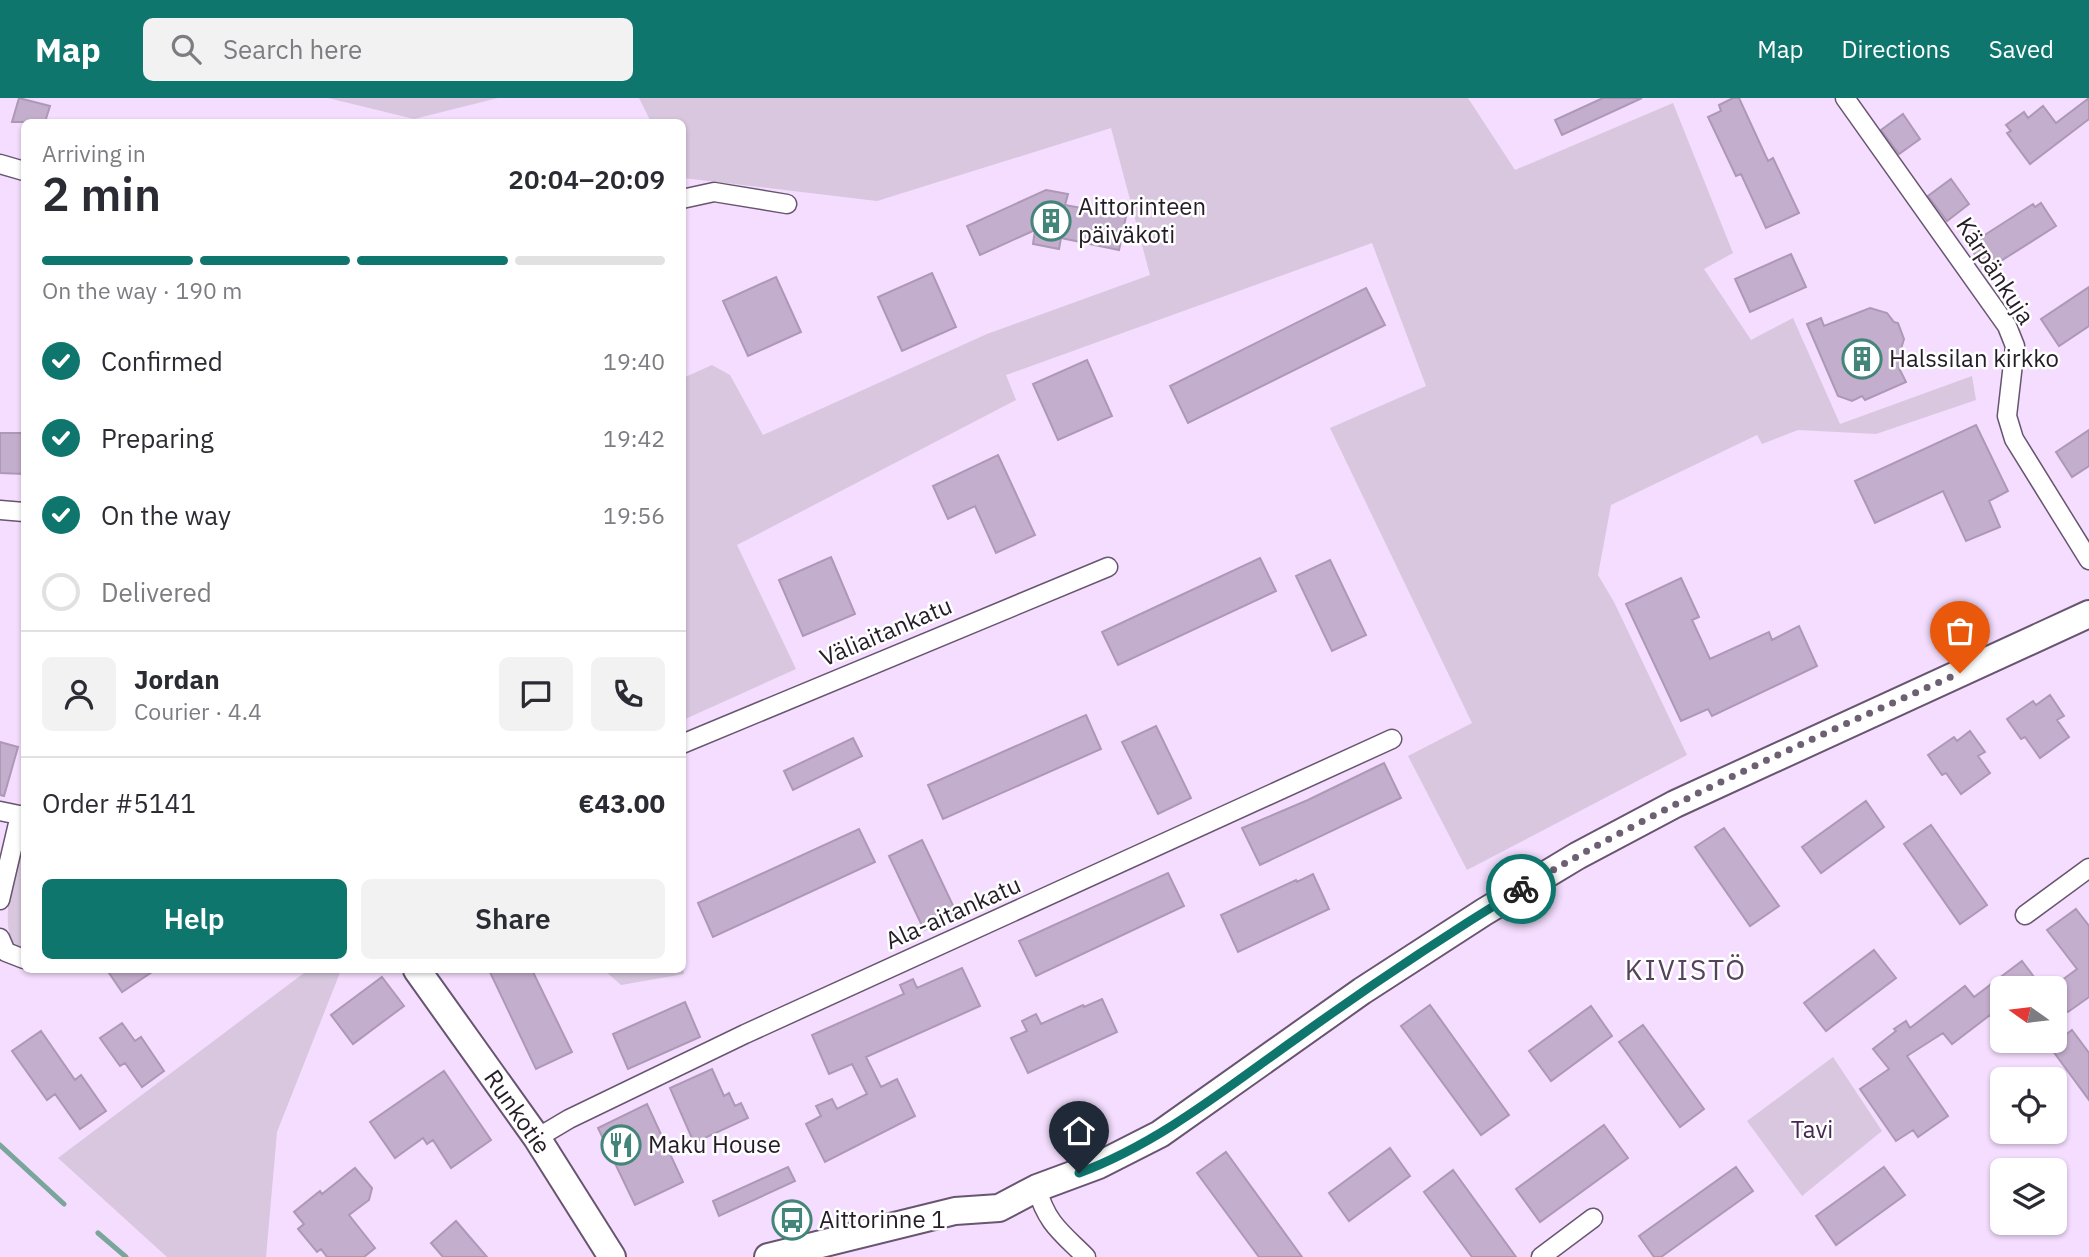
<!DOCTYPE html>
<html lang="en">
<head>
<meta charset="utf-8">
<style>
  :root { --surface:#fff; --page:#f2f2f3; --text:#2b2b33; --muted:#7c7c81; --line:#e1e1e2; --accent:#0f766e }
  body { margin:0; font-family:"IBM Plex Sans",sans-serif; background:var(--page); color:var(--text); height:100vh; display:flex; flex-direction:column; font-size:26px; white-space:nowrap }
  * { box-sizing:border-box; margin:0 }
  p { font-size:23px; color:var(--muted) }
  .icon { flex:none; width:38px; height:38px; fill:none; stroke:currentColor; stroke-width:2; stroke-linecap:round; stroke-linejoin:round }
  .map { position:relative; flex:1; overflow:hidden }
  .sheet { position:absolute; left:21px; top:21px; width:665px; height:854px; display:flex; flex-direction:column; background:var(--surface); border-radius:10px; box-shadow:0 2px 5px #0004 }
  .sheet>* { flex:none }
  .needle { width:46px; rotate:284deg }
  .tools { position:absolute; left:1990px; top:878px; display:grid; gap:14px }
  .tools a { display:grid; place-items:center; width:77px; height:77px; border-radius:10px; background:var(--surface); box-shadow:0 2px 5px #0004; font-size:35px }
  .pin { position:absolute; display:grid; place-items:center; width:60px; height:60px; color:#fff; margin:-72px -30px; border-radius:50% 50% 50% 0; rotate:-45deg; box-shadow:0 0 7px #0007 }
  .pin .icon { rotate:45deg }
  .courier { position:absolute; display:grid; place-items:center; width:70px; height:70px; margin:-35px; border:5px solid #0f766e; border-radius:50%; background:#fff; color:#222; box-shadow:0 2px 9px #0007 }
  .summary em { font-style:normal; font-weight:600 }
  .summary div { display:flex; flex-direction:column-reverse }
  .summary { display:flex; align-items:center; justify-content:space-between; height:119px; padding:0 21px }
  h1 { font-size:46px; font-weight:600; line-height:52px }
  .bar { display:grid; grid-template-columns:repeat(4,1fr); gap:10px 7px; align-content:center; height:84px; padding:0 21px }
  .bar i { height:9px; border-radius:5px; background:var(--line) }
  .bar .active { background:var(--accent) }
  .bar p { grid-column:span 4 }
  .line { display:flex; align-items:center; gap:18px; padding:0 21px; border-top:2px solid var(--line) }
  .line div { flex:1 }
  .round { display:grid; place-items:center; flex:none; width:74px; height:74px; border-radius:10px; background:var(--page) }
  ol { padding:0 21px; list-style:none }
  li { display:flex; align-items:center; gap:21px; height:77px }
  li p { margin-inline-start:auto }
  li .icon { padding:7px; border-radius:50%; background:var(--accent); color:#fff; stroke-width:4 }
  li:last-child { color:var(--muted) }
  li i { width:38px; height:38px; border:4px solid var(--line); border-radius:50% }
  .action { display:flex; gap:14px; margin-top:auto; padding:14px 21px }
  .action a { flex:1; height:80px; border-radius:10px; background:var(--accent); color:#fff; font-size:28px; font-weight:600; line-height:80px; text-align:center }
  .action a+a { background:var(--page); color:var(--text) }
  header { display:flex; align-items:center; gap:42px; box-sizing:border-box; height:98px; padding:0 35px; background:var(--accent); color:#fff }
  header strong { font-size:33px }
  nav { display:flex; gap:38px; margin-inline-start:auto; font-size:24px }
  .search { width:490px; height:63px; background:var(--page); display:flex; align-items:center; gap:18px; box-sizing:border-box; padding:0 24px; border-radius:10px; color:var(--muted); font-size:26px }
  .map>svg:first-child { display:block }
  .green { fill:#d8c7de }
  .lines { fill:none; stroke-linecap:round; stroke-linejoin:round }
  .stream { stroke:#7aa59b; stroke-width:5 }
  .building { fill:#c4aecd; stroke:#ad98b6; stroke-width:2 }
  .street-casing { stroke:#685570; stroke-width:21 }
  .secondary-casing { stroke:#685570; stroke-width:30 }
  .street { stroke:#fff; stroke-width:18 }
  .secondary { stroke:#fff; stroke-width:26 }
  .done { stroke:#6d6073; stroke-width:7; stroke-dasharray:0 12.6 }
  .route { stroke:#0f766e; stroke-width:9 }
  .labels { text-anchor:middle; stroke-width:5; stroke-linejoin:round; paint-order:stroke }
  .poi-label { font-size:24px; fill:#251c28; stroke:#fff; text-anchor:start }
  .street-label { font-size:24px; fill:#251c28; stroke:#fff }
  .park-label { font-size:24px; fill:#452751; stroke:#fff }
  .quarter-label { font-size:28px; letter-spacing:2px; fill:#55425d; stroke:#fff }
</style>
</head>
<body>
<header>
<strong>Map</strong>
<div class="search"><svg class="icon" aria-label="search" viewBox="0 0 24 24"><circle cx="10" cy="10" r="6"/><path d="M15 15l6 6"/></svg>Search here</div>
<nav><a>Map</a><a>Directions</a><a>Saved</a></nav>
</header>
<div class="map">
<svg width="2089" height="1159" viewBox="0 0 2089 1159">
  <rect width="100%" height="100%" fill="#f4ddfe"/>
  <path class="green" d="M328 0H498L414 21Z
    M639 0H1468L1515 72 1673 5 1733 155 1704 171 1751 242 1793 220 1840 326 1972 278 1976 302 1876 336 1798 332 1762 346 1757 337 1611 407 1598 477 1614 504 1687 657 1467 772 1408 658 1472 625 1330 330 1426 288 1372 145 1006 277 1016 302 737 447 796 571 683 622V280L712 267 730 277 763 337 987 236 1150 177 1111 30 877 103 683 80 682 24H651Z
    M24 736V852L12 847C0 812 16 771 24 736Z
    M683 870 684 876 621 887 604 872Z
    M308 872H341L277 1034 266 1159H167L58 1060Z
    M1833 959 1882 1033 1802 1098 1747 1023Z"/>
  <g class="lines">
    <path class="stream" d="M0 1047 64 1106
      M98 1135 126 1159"/>
  </g>
  <path class="building" d="M19 0 50 8 45 24H12Z
    M1603 0H1642L1562 37 1555 22Z
    M1733 0H1739L1768 63 1773 60 1799 115 1766 130 1741 76 1736 78 1708 19 1721 13 1719 7Z
    M2089 0V21L2030 66 2007 35 2011 33 2006 27 2024 14 2028 20 2043 8 2056 25Z
    M1903 16 1920 41 1899 56 1881 32Z
    M1951 81 1969 106 1947 123 1928 98Z
    M1046 92 1068 96 1065 107 1126 118 1119 152 1061 140 1059 151 1033 146 1035 132 980 157 967 128Z
    M2041 105 2056 128 1985 173 1969 147 2033 106 2035 109Z
    M1791 156 1806 189 1750 214 1735 181Z
    M932 175 956 229 902 253 878 199Z
    M776 179 801 234 748 258 723 203Z
    M2089 189V228L2059 248 2041 221Z
    M1366 190 1385 227 1188 325 1170 288Z
    M1870 210 1887 215 1894 224 1898 225 1904 241 1900 254 1905 268 1899 270 1906 284 1865 302 1862 298 1852 303 1838 298 1807 226 1821 220 1824 228Z
    M1087 262 1112 318 1058 342 1033 286Z
    M1976 327 2008 393 1989 403 2000 429 1966 443 1943 393 1875 425 1855 383Z
    M2089 332V368L2072 379 2056 354Z
    M0 335H24V376L0 375Z
    M998 357 1035 437 996 455 975 408 948 421 933 388Z
    M831 459 855 516 803 538 779 482Z
    M1260 460 1276 493 1118 567 1102 534Z
    M1330 462 1366 537 1332 553 1296 478Z
    M1681 480 1699 519 1692 522 1710 561 1769 534 1772 542 1799 528 1817 568 1712 618 1708 611 1681 623 1626 506Z
    M2050 597 2064 618 2057 622 2069 639 2040 660 2025 639 2021 641 2007 621 2033 603 2036 607Z
    M1086 617 1101 651 943 721 928 687Z
    M1156 628 1191 700 1158 716 1122 644Z
    M1970 633 1985 654 1978 658 1990 675 1961 696 1946 675 1942 677 1928 657 1954 639 1957 643Z
    M853 640 862 658 793 692 784 673Z
    M0 644 18 649 4 698 0 697Z
    M1384 665 1401 700 1260 767 1242 730 1308 702Z
    M1866 703 1884 729 1821 775 1802 749Z
    M1931 727 1987 807 1960 826 1904 746Z
    M1724 730 1779 808 1750 828 1695 749Z
    M859 731 875 764 713 839 698 805Z
    M922 742 957 816 924 832 889 758Z
    M1168 775 1184 808 1036 878 1019 843Z
    M1313 776 1329 811 1238 854 1221 817 1296 782 1297 784Z
    M2076 811 2089 828V899L2068 914 2054 896V891H2050L2077 871 2047 832Z
    M1874 852 1896 880 1826 933 1804 905Z
    M2022 863 2043 891H2002V933L1990 917 1952 946 1943 935 1907 958 1948 1018 1918 1039 1913 1032 1896 1043 1860 991 1889 971 1873 951 1896 933 1894 931 1906 923 1910 930 1965 888 1974 899Z
    M962 870 980 908 866 959 881 989 897 981 915 1018 825 1064 806 1026 821 1018 816 1008 832 1001 837 1011 867 996 852 966 829 976 812 937 904 896 900 887 913 881 917 890Z
    M107 872H155L122 894Z
    M489 872H532L572 954 536 971Z
    M382 879 404 908 353 946 331 917Z
    M1102 901 1117 934 1028 975 1011 940 1027 933 1022 923 1036 916 1041 926 1083 907 1084 909Z
    M685 904 700 939 628 971 613 936Z
    M1430 907 1509 1017 1481 1037 1401 928Z
    M1591 908 1612 938 1551 983 1529 953Z
    M122 925 135 943 141 939 164 973 142 989 125 965 120 968 100 940Z
    M1643 927 1704 1011 1680 1029 1619 944Z
    M2072 932 2089 955V1002L2050 949Z
    M41 933 75 982 81 977 106 1013 80 1031 55 996 47 1002 12 953Z
    M712 971 724 998 729 995 735 1008 741 1005 748 1020 694 1045 670 990Z
    M444 973 491 1042 451 1070 433 1042 427 1046 423 1040 395 1060 370 1024Z
    M647 1006 683 1084 635 1107 598 1030Z
    M1604 1027 1628 1060 1540 1124 1516 1091Z
    M1390 1050 1410 1078 1349 1123 1329 1095Z
    M1226 1054 1302 1159H1259L1197 1075Z
    M788 1069 795 1083 719 1118 713 1103Z
    M1736 1069 1753 1093 1661 1159H1654L1639 1138Z
    M1884 1069 1905 1097 1836 1147 1816 1118Z
    M355 1070 372 1090 369 1102 349 1117 375 1150 364 1159H327L321 1151 317 1154 298 1131 304 1126 294 1114 320 1093 322 1096Z
    M1453 1072 1516 1159H1472L1424 1094Z
    M456 1123 487 1159H443L431 1145Z"/>
  <g class="lines">
    <g class="street-casing">
      <path id="street" d="M1845 0 2007 228 2015 248 2007 318 2014 341 2089 462
        M0 66 24 73
        M682 101 714 94 787 106
        M0 412 24 414
        M682 646 1108 469
        M0 713 24 718
        M0 802 20 717
        M2025 817 2089 770
        M0 840 6 854 24 861
        M537 1040 569 1021 745 936 1392 641
        M1037 1090C1046 1125 1062 1135 1086 1159
        M1541 1159 1593 1120"/>
    </g>
    <g class="secondary-casing">
      <path id="secondary" d="M417 872 537 1040 612 1159
        M768 1159 955 1113 999 1110 1037 1090 1099 1067 1160 1036 1362 893 1484 814 1577 758 1675 706 2089 516"/>
    </g>
    <use href="#street" class="street"/>
    <use href="#secondary" class="secondary"/>
  </g>
  <g class="lines">
    <path class="done" d="M1521 791C1661 707 1811 641 1960 575"/>
    <path class="route" d="M1079 1075C1160 1045 1229 988 1300 938 1372 886 1446 837 1521 791"/>
  </g>
  <defs>
    <g id="building-ring" transform="scale(2.0125)"><circle r="9.5" fill="#fff" stroke="#438679" stroke-width="1.5"/><path d="M-4-6H4V6H1V3H-1V6H-4ZM-2.5-4.3h1.7v1.8h-1.7ZM.8-4.3h1.7v1.8H.8ZM-2.5-1h1.7V.8h-1.7ZM.8-1h1.7V.8H.8Z" fill="#438679"/></g>
    <g id="restaurant-ring" transform="scale(2.0125)"><circle r="9.5" fill="#fff" stroke="#438679" stroke-width="1.5"/><path d="M-5-6h1v4h1v-4h1v4h1v-4h1v5L-1.5 .5V6h-2V.5L-5-1ZM5-6V6H3V1.5H1.5Q1.5-4 5-6Z" fill="#438679"/></g>
    <g id="bus-ring" transform="scale(2.0125)"><circle r="9.5" fill="#fff" stroke="#438679" stroke-width="1.5"/><path d="M-5-6H5V4H4V6H2V4H-2V6H-4V4H-5ZM-3.5-4V0h7V-4ZM-3.5 1.2v1.5H-2V1.2ZM2 1.2v1.5H3.5V1.2Z" fill="#438679"/></g>
  </defs>
  <g fill-rule="evenodd">
    <use href="#building-ring" x="1051" y="123"/>
    <use href="#building-ring" x="1862" y="261"/>
    <use href="#restaurant-ring" x="621" y="1047"/>
    <use href="#bus-ring" x="792" y="1122"/>
  </g>
  <g class="labels">
    <g class="poi-label">
      <text x="1078" y="117">Aittorinteen<tspan x="1078" dy="28">päiväkoti</tspan></text>
      <text x="1889" y="269">Halssilan kirkko</text>
      <text x="648" y="1055">Maku House</text>
      <text x="819" y="1130">Aittorinne 1</text>
    </g>
    <g class="street-label">
      <text transform="translate(1995 173) rotate(57)" y="8">Kärpänkuja</text>
      <text transform="translate(886 534) rotate(-23)" y="8">Väliaitankatu</text>
      <text transform="translate(953 815) rotate(-24)" y="8">Ala-aitankatu</text>
      <text transform="translate(517 1014) rotate(55)" y="8">Runkotie</text>
    </g>
    <g class="park-label">
      <text x="1812" y="1040">Tavi</text>
    </g>
    <g class="quarter-label">
      <text x="1686" y="882">KIVISTÖ</text>
    </g>
  </g>
</svg>
<div class="tools">
<a><svg class="needle" viewBox="-14 -14 28 28"><path d="M0-13l5 13h-10z" fill="#e53935"/><path d="M0 13l5-13h-10z" fill="#7c7c81"/></svg></a>
<a><svg class="icon" aria-label="locate" viewBox="0 0 24 24"><circle cx="12" cy="12" r="6"/><path d="M12 2v4M12 18v4M2 12h4M18 12h4"/></svg></a>
<a><svg class="icon" aria-label="layers" viewBox="0 0 24 24"><path d="M12 4l9 5-9 5-9-5zM3 14l9 5 9-5"/></svg></a>
</div>
<div class="pin" style="left:1960px;top:575px;background:#ea580c"><svg class="icon" aria-label="bag" viewBox="0 0 24 24"><path d="M5 8h14l-1 12H6zM9 8a3 3 0 0 1 6 0"/></svg></div>
<div class="pin" style="left:1079px;top:1075px;background:#1f2937"><svg class="icon" aria-label="home" viewBox="0 0 24 24"><path d="M3 11l9-7 9 7M6 9v11h12V9"/></svg></div>
<div class="courier" style="left:1521px;top:791px"><svg class="icon" aria-label="bike" viewBox="0 0 24 24"><circle cx="6" cy="16" r="4"/><circle cx="18" cy="16" r="4"/><path d="M6 16l4-8h5l3 8M10 8l3 8H6M13 5h3"/></svg></div>
<section class="sheet">
<div class="summary"><div><h1>2 min</h1><p>Arriving in</p></div><em>20:04–20:09</em></div>
<div class="bar"><i class="active"></i><i class="active"></i><i class="active"></i><i></i><p>On the way · 190 m</p></div>
<ol>
<li><svg class="icon" aria-label="check" viewBox="0 0 24 24"><path d="M5 12l5 5 9-10"/></svg>Confirmed<p>19:40</p></li>
<li><svg class="icon" aria-label="check" viewBox="0 0 24 24"><path d="M5 12l5 5 9-10"/></svg>Preparing<p>19:42</p></li>
<li><svg class="icon" aria-label="check" viewBox="0 0 24 24"><path d="M5 12l5 5 9-10"/></svg>On the way<p>19:56</p></li>
<li><i></i>Delivered</li>
</ol>
<div class="line" style="height:126px"><a class="round"><svg class="icon" aria-label="person" viewBox="0 0 24 24"><circle cx="12" cy="8" r="4"/><path d="M4 21q1-7 8-7t8 7"/></svg></a><div><b>Jordan</b><p>Courier · 4.4</p></div><a class="round"><svg class="icon" aria-label="chat" viewBox="0 0 24 24"><path d="M4 5h16v11H9l-5 4z"/></svg></a><a class="round"><svg class="icon" aria-label="phone" viewBox="0 0 24 24"><path d="M5 4h4l2 5-3 2q2 4 5 5l2-3 5 2v4C11 20 4 13 5 4z"/></svg></a></div>
<div class="line" style="height:91px"><div>Order #5141</div><b>€43.00</b></div>
<div class="action"><a>Help</a><a>Share</a></div>
</section>
</div>
</body>
</html>
